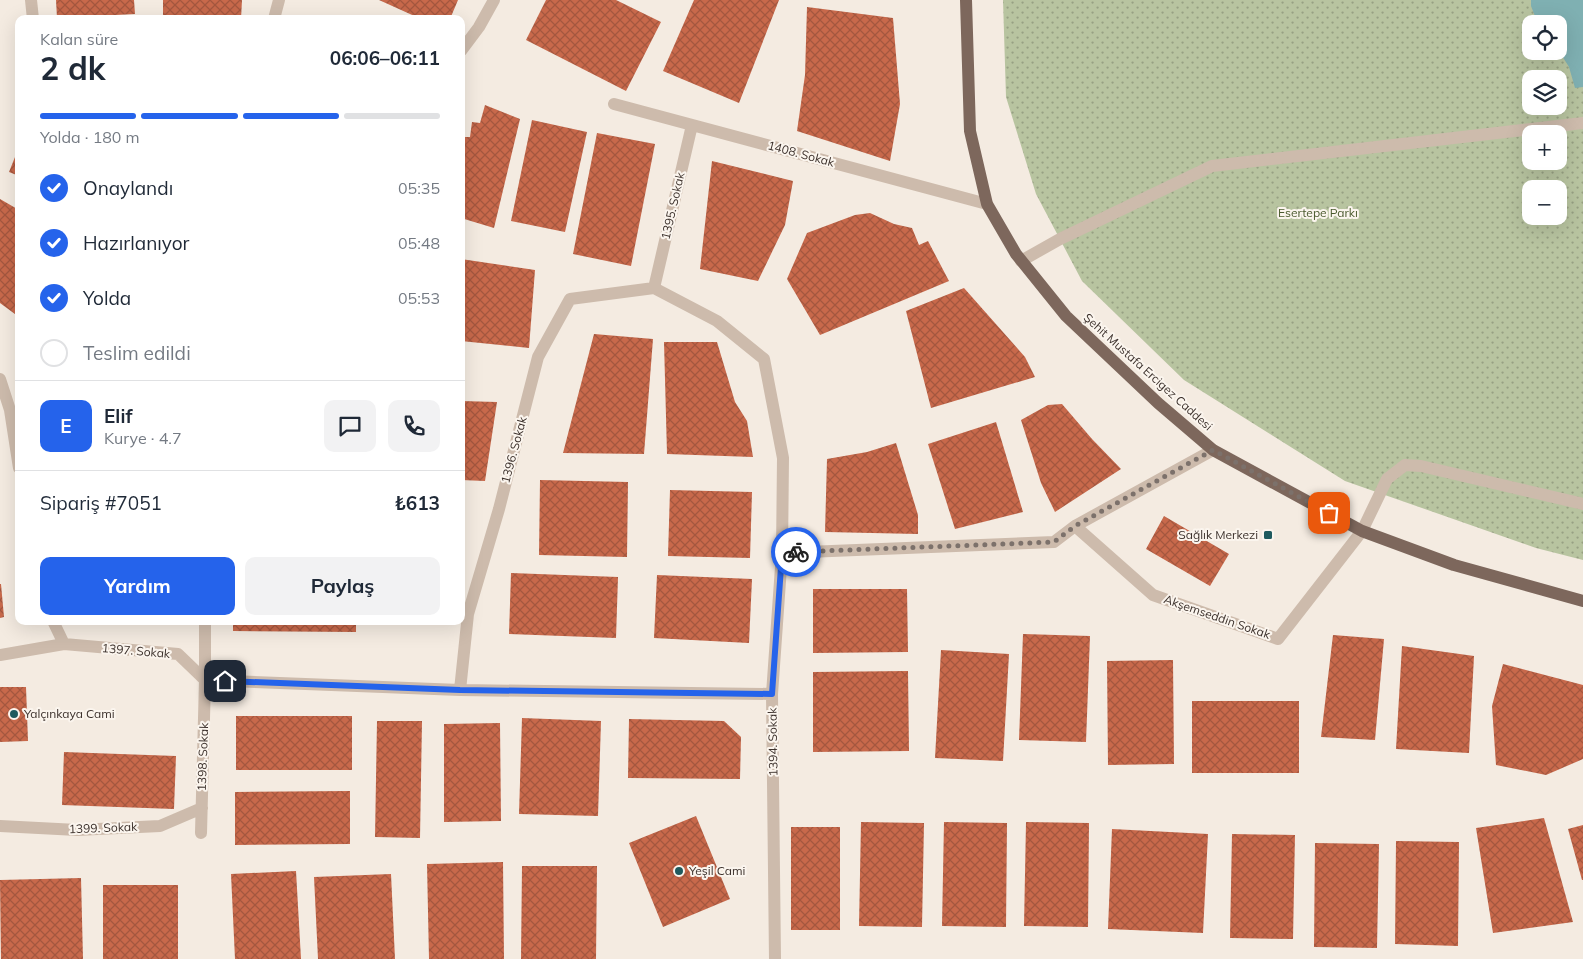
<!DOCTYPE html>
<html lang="tr">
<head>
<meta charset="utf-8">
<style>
  :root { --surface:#fff; --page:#f2f2f3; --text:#1f2937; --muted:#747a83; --line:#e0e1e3; --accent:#2563eb }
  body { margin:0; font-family:Mulish,sans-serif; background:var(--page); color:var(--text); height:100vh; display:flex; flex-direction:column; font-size:19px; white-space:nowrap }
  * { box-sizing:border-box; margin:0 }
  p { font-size:16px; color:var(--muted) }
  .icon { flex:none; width:28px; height:28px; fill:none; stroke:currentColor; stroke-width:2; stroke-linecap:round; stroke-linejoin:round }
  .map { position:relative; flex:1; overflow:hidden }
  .sheet { position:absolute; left:15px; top:15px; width:450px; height:610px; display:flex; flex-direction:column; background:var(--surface); border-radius:10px; box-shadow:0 5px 20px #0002 }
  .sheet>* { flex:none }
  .tools { position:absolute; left:1522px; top:15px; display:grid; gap:10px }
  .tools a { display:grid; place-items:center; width:45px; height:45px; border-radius:10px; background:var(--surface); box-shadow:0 5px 20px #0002; font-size:25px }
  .pin { position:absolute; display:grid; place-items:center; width:42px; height:42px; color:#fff; margin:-21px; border-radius:10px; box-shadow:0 2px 8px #0006 }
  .courier { position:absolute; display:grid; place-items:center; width:50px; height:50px; margin:-25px; border:4px solid #2563eb; border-radius:50%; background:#fff; color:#222; box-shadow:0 1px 6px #0007 }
  .head em { font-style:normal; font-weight:700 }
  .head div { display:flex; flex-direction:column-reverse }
  .head { display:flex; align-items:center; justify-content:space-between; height:85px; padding:0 25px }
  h1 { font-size:32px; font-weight:700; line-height:38px }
  .bar { display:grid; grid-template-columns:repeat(4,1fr); gap:8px 5px; align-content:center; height:60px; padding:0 25px }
  .bar i { height:6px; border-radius:4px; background:var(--line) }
  .bar .active { background:var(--accent) }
  .bar p { grid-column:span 4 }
  .line { display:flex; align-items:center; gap:12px; padding:0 25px; border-top:1px solid var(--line) }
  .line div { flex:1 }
  .round { display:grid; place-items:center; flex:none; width:52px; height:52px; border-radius:10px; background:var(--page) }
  ol { padding:0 25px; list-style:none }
  li { display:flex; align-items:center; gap:15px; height:55px }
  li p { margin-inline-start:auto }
  li .icon { padding:5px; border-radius:50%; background:var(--accent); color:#fff; stroke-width:4 }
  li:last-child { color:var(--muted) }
  li i { width:28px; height:28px; border:2px solid var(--line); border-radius:50% }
  .button { display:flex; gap:10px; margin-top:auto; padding:10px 25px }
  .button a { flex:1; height:58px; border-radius:10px; background:var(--accent); color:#fff; font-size:20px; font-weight:700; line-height:58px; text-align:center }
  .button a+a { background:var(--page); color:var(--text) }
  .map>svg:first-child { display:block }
  .park { fill:url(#park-dots); fill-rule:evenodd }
  .water { fill:#7fb0b2 }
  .building { fill:url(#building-cross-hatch) }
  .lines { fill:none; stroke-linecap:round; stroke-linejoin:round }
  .minor { stroke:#cdbbac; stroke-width:12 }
  .major { stroke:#7d675c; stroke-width:12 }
  .done { stroke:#7c716b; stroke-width:5; stroke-dasharray:0 9 }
  .route { stroke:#2563eb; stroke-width:6 }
  .poi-dot { fill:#1f5a5e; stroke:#fbf5ee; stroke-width:2 }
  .labels { text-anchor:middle; stroke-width:4; stroke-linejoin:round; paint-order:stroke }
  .street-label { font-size:12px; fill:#3b302b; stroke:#fbf5ee }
  .park-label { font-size:12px; fill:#4a5a2e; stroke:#fbf5ee }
  .poi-label { font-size:12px; fill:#3b302b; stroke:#fbf5ee; text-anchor:start }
</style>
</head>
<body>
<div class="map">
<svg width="1583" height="959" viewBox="0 0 1583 959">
  <defs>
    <pattern id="park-dots" width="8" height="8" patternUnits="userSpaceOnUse" patternTransform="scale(1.25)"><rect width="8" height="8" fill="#b8c4a0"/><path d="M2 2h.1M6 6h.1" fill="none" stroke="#97a083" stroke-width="1.8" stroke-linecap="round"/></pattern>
    <pattern id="building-cross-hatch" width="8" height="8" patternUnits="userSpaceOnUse" patternTransform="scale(1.25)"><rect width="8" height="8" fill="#c8694b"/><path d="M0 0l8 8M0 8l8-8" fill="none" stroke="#a4573f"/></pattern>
  </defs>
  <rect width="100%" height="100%" fill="#f4ebe1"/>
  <path class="park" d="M1003 0H1583V560L1536 548 1345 481 1184 380 1082 281 1036 194 1006 97ZM1531 24H1559V51H1531ZM1531 79H1559V106H1531ZM1531 134H1559V161H1531ZM1531 189H1559V216H1531Z"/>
  <path class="water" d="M1531 0H1583V87L1575 88 1569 67 1559 51V24H1538L1531 6Z"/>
  <path class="building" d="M56 0H134L135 14 57 18Z
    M163 0H242L241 19H163Z
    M379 0H458L450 19H421Z
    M546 0H616L661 22 626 91 526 40Z
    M694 0H779L739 103 663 71Z
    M807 7 893 18 900 104 890 161 797 131 805 75Z
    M485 105 520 119 494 228 461 218V137H470L472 122 480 123Z
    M532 120 587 132 565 232 511 221Z
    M597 133 655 144 631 266 573 254Z
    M19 147V176L9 172Z
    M712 161 793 181 785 225 758 281 700 269Z
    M0 199 19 210V317L0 303Z
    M870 213 894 224 912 228 919 245 928 241 949 281 820 335 787 279 807 233 855 215Z
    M461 259 535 270 529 348 461 341Z
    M964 288 1025 357 1035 377 931 408 906 311Z
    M594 334 653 339 644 454 563 453Z
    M664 342H717L735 402 747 421 753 457 667 454Z
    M461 401 497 402 485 481 461 480Z
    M1062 404 1092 439 1121 469 1055 512 1041 483 1021 420 1048 405Z
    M996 422 1023 512 955 529 928 444Z
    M896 443 918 515V534L825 532 827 459 867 452Z
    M540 480 628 482 627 557 539 555Z
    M670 490 752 492 750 558 668 556Z
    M1164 516 1229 554 1210 586 1146 549Z
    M511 573 618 577 616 638 509 634Z
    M657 575 752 579 749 643 654 638Z
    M0 584H1L4 617 0 618Z
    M813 589H907L908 652 813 653Z
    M233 621H356V632L233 631Z
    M383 621H440L439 624H383Z
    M1023 634 1090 636 1086 742 1019 740Z
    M1333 635 1384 639 1375 740 1321 737Z
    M1402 646 1474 656 1469 753 1396 749Z
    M941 650 1009 654 1003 761 935 758Z
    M1173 660 1174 764 1108 765 1107 661Z
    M1503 664 1583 685V759L1546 775 1496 765 1492 706Z
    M908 671 909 751 813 752V672Z
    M0 687H26L28 741 0 742Z
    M1192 701H1299V773H1192Z
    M236 716H352V770H236Z
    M522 718 601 721 598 816 519 814Z
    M629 719 724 721 741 737 740 779 628 778Z
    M377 721H422L420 838 375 837Z
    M500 723 501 821 444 822V724Z
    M64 752 176 756 174 809 62 805Z
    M350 791V844L235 845V792Z
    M696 816 730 899 663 927 629 843Z
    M1544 818 1573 922 1493 933 1476 828Z
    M861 822 924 823 922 927 859 926Z
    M944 822 1007 823 1006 927 942 926Z
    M1026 822 1089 823 1088 927 1024 926Z
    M1583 825V880H1582L1568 829Z
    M791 827H840V930H791Z
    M1112 829 1208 834 1203 933 1108 929Z
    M1232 834 1295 835 1293 939 1230 938Z
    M1396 841 1459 842 1458 946 1395 944Z
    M1315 843 1379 844 1377 948 1314 947Z
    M503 862 504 959H429L427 864Z
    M522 866H597L596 959H521Z
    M296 871 301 959H235L231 874Z
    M391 874 395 959H318L314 877Z
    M81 878 83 959H1L0 880Z
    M103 885H178V959H103Z"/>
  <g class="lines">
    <path class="minor" d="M31 0 33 19
      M274 19 279 0
      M461 51 479 27 494 0
      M614 104 987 204
      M1021 261 1060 239 1212 166 1583 123
      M654 288 717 321 764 359 783 458 782 553 772 694 775 959
      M654 288 692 125
      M0 379 10 410 19 468
      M1075 526 1213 450
      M782 553 1054 542 1075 526 1153 595 1278 639 1362 531 1387 479 1405 465 1421 466 1583 504
      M53 621 64 644
      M0 655 64 644 178 654 205 680 460 690 772 694
      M460 690 468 614 499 509 538 357 570 299 654 288
      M0 826 77 830 160 826 202 808
      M201 833 205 680V621"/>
    <path class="major" d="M966 0 970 131 987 204 1016 254 1066 316 1158 403 1213 450 1362 531 1454 565 1583 601"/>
  </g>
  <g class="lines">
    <path class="done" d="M796 552 1054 542 1075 526 1213 450 1329 513"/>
    <path class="route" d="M225 681 460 690 772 694 782 553 796 552"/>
  </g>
  <g class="poi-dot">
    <rect x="1263" y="530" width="10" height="10" rx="2.5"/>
    <circle cx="14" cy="714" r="5"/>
    <circle cx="679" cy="871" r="5"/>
  </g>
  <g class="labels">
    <g class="street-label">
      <text transform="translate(801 154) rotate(15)" y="4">1408. Sokak</text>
      <text transform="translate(673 206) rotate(-77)" y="4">1395. Sokak</text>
      <text transform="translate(1148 372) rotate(42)" y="4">Şehit Mustafa Ercigez Caddesi</text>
      <text transform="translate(514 450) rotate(-75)" y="4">1396. Sokak</text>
      <text transform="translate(1217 617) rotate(19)" y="4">Akşemseddin Sokak</text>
      <text transform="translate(136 651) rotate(5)" y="4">1397. Sokak</text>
      <text transform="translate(773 742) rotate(-91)" y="4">1394. Sokak</text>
      <text transform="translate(203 757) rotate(-88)" y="4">1398. Sokak</text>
      <text transform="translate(103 828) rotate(-2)" y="4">1399. Sokak</text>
    </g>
    <g class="park-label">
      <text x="1318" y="217">Esertepe Parkı</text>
    </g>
    <g class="poi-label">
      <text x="1258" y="539" text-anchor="end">Sağlık Merkezi</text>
      <text x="24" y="718">Yalçınkaya Cami</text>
      <text x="689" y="875">Yeşil Cami</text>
    </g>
  </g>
</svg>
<div class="tools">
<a><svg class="icon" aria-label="locate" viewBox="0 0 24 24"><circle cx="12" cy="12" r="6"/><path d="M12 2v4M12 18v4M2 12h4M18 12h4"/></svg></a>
<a><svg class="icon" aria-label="layers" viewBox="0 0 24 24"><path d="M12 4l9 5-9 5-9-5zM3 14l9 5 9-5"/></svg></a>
<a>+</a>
<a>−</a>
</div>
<div class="pin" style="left:1329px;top:513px;background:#ea580c"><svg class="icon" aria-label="bag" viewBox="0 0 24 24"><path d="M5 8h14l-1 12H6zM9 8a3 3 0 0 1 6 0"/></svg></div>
<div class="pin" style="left:225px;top:681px;background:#1f2937"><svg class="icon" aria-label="home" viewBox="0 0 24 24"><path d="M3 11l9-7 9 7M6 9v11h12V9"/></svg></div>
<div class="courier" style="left:796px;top:552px"><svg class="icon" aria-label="bike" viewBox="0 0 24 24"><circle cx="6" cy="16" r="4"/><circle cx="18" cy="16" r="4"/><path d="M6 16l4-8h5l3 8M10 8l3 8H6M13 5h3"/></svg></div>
<section class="sheet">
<div class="head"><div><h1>2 dk</h1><p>Kalan süre</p></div><em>06:06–06:11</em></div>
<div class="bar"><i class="active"></i><i class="active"></i><i class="active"></i><i></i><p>Yolda · 180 m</p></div>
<ol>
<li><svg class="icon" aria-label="check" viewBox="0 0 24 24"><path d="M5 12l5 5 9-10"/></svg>Onaylandı<p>05:35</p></li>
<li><svg class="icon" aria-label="check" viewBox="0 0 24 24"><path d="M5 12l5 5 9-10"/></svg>Hazırlanıyor<p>05:48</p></li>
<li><svg class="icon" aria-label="check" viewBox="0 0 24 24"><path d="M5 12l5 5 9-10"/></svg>Yolda<p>05:53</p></li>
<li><i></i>Teslim edildi</li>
</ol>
<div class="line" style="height:90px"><b class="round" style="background:var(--accent);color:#fff">E</b><div><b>Elif</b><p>Kurye · 4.7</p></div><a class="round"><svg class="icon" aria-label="chat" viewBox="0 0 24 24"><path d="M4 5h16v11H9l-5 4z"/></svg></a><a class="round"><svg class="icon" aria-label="phone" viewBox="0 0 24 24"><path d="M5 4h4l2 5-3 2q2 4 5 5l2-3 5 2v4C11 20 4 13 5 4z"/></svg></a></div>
<div class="line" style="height:65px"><div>Sipariş #7051</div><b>₺613</b></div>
<div class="button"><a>Yardım</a><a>Paylaş</a></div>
</section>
</div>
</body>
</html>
